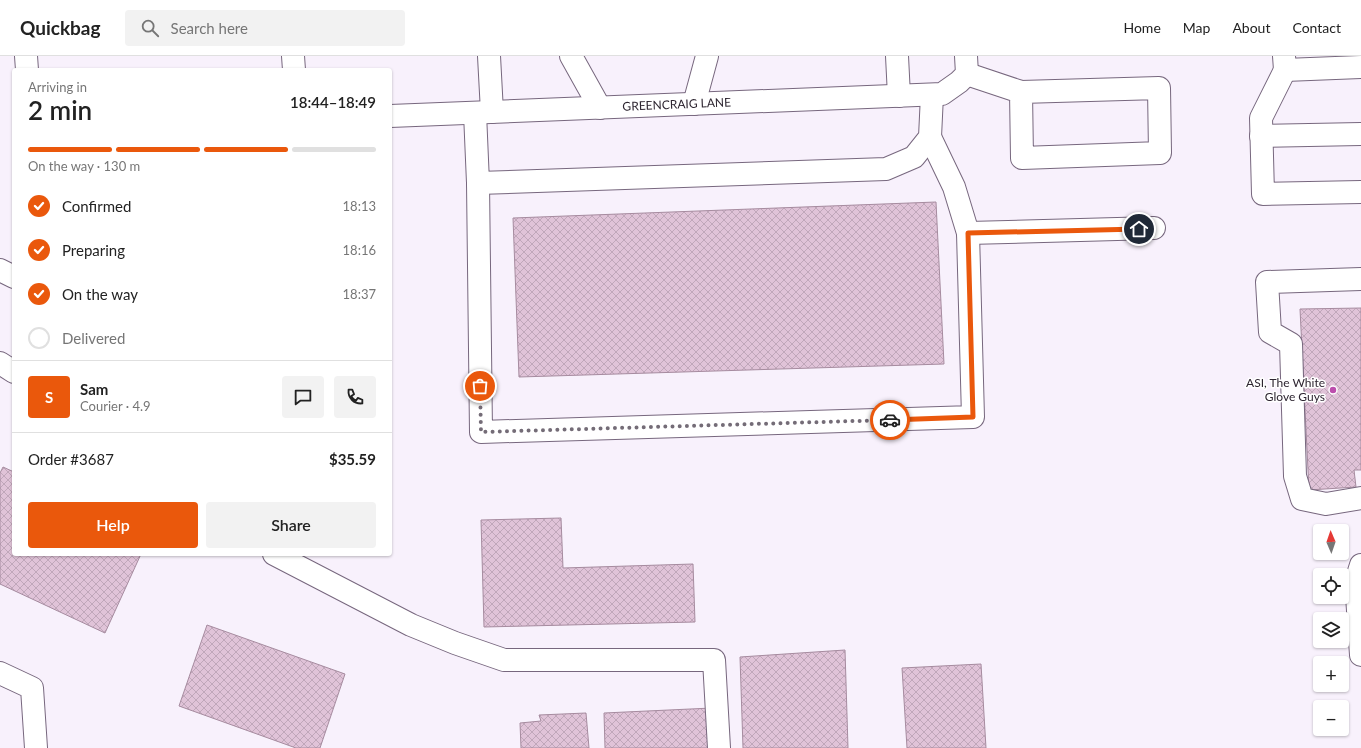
<!DOCTYPE html>
<html lang="en">
<head>
<meta charset="utf-8">
<style>
  :root { --surface:#fff; --page:#f2f2f2; --text:#222; --muted:#767676; --line:#e0e0e0; --accent:#ea580c }
  body { margin:0; font-family:Lato,sans-serif; background:var(--page); color:var(--text); height:100vh; display:flex; flex-direction:column; font-size:15px; white-space:nowrap }
  * { box-sizing:border-box; margin:0 }
  p { font-size:13px; color:var(--muted) }
  .icon { flex:none; width:22px; height:22px; fill:none; stroke:currentColor; stroke-width:2; stroke-linecap:round; stroke-linejoin:round }
  .map { position:relative; flex:1; overflow:hidden }
  .side { position:absolute; left:12px; top:12px; width:380px; height:488px; display:flex; flex-direction:column; background:var(--surface); border-radius:4px; box-shadow:0 1px 3px #0004 }
  .side>* { flex:none }
  .needle { width:26px; rotate:358deg }
  .tools { position:absolute; left:1313px; top:468px; display:grid; gap:8px }
  .tools a { display:grid; place-items:center; width:36px; height:36px; border-radius:4px; background:var(--surface); box-shadow:0 1px 3px #0004; font-size:20px }
  .pin { position:absolute; display:grid; place-items:center; width:34px; height:34px; color:#fff; margin:-17px; border:2px solid #fff; border-radius:50%; box-shadow:0 1px 4px #0007 }
  .courier { position:absolute; display:grid; place-items:center; width:40px; height:40px; margin:-20px; border:3px solid #ea580c; border-radius:50%; background:#fff; color:#222; box-shadow:0 1px 5px #0007 }
  .overview em { font-style:normal; font-weight:600 }
  .overview div { display:flex; flex-direction:column-reverse }
  .overview { display:flex; align-items:center; justify-content:space-between; height:68px; padding:0 16px }
  h1 { font-size:26px; font-weight:600; line-height:30px }
  .bar { display:grid; grid-template-columns:repeat(4,1fr); gap:6px 4px; align-content:center; height:48px; padding:0 16px }
  .bar i { height:5px; border-radius:3px; background:var(--line) }
  .bar .selected { background:var(--accent) }
  .bar p { grid-column:span 4 }
  .line { display:flex; align-items:center; gap:10px; padding:0 16px; border-top:1px solid var(--line) }
  .line div { flex:1 }
  .round { display:grid; place-items:center; flex:none; width:42px; height:42px; border-radius:4px; background:var(--page) }
  ol { padding:0 16px; list-style:none }
  li { display:flex; align-items:center; gap:12px; height:44px }
  li p { margin-inline-start:auto }
  li .icon { padding:4px; border-radius:50%; background:var(--accent); color:#fff; stroke-width:4 }
  li:last-child { color:var(--muted) }
  li i { width:22px; height:22px; border:2px solid var(--line); border-radius:50% }
  .primary-button { display:flex; gap:8px; margin-top:auto; padding:8px 16px }
  .primary-button a { flex:1; height:46px; border-radius:4px; background:var(--accent); color:#fff; font-size:16px; font-weight:600; line-height:46px; text-align:center }
  .primary-button a+a { background:var(--page); color:var(--text) }
  header { display:flex; align-items:center; gap:24px; box-sizing:border-box; height:56px; padding:0 20px; background:var(--surface); border-bottom:1px solid var(--line) }
  header strong { font-size:19px }
  nav { display:flex; gap:22px; margin-inline-start:auto; font-size:14px }
  .search { width:280px; height:36px; background:var(--page); display:flex; align-items:center; gap:10px; box-sizing:border-box; padding:0 14px; border-radius:4px; color:var(--muted); font-size:15px }
  .map>svg:first-child { display:block }
  .building { fill:url(#building-cross-hatch); stroke:#a68b9f }
  .lines { fill:none; stroke-linecap:round; stroke-linejoin:round }
  .minor-casing { stroke:#77677e; stroke-width:24 }
  .minor { stroke:#fff; stroke-width:22 }
  .done { stroke:#746c77; stroke-width:4; stroke-dasharray:0 7.2 }
  .route { stroke:#ea580c; stroke-width:5 }
  .poi-dot { fill:#bc4ead; stroke:#fff; stroke-width:1.5 }
  .labels { text-anchor:middle; stroke-width:3; stroke-linejoin:round; paint-order:stroke }
  .street-label { font-size:12px; fill:#2d2530; stroke:#fff }
  .poi-label { font-size:12px; fill:#2d2530; stroke:#fff; text-anchor:end }
</style>
</head>
<body>
<header>
<strong>Quickbag</strong>
<div class="search"><svg class="icon" aria-label="search" viewBox="0 0 24 24"><circle cx="10" cy="10" r="6"/><path d="M15 15l6 6"/></svg>Search here</div>
<nav><a>Home</a><a>Map</a><a>About</a><a>Contact</a></nav>
</header>
<div class="map">
<svg width="1361" height="692" viewBox="0 0 1361 692">
  <defs>
    <pattern id="building-cross-hatch" width="8" height="8" patternUnits="userSpaceOnUse"><rect width="8" height="8" fill="#e0c3d8"/><path d="M0 0l8 8M0 8l8-8" fill="none" stroke="#c0a7ba"/></pattern>
  </defs>
  <rect width="100%" height="100%" fill="#f8f1fc"/>
  <path class="building" d="M936 146 944 308 519 321 513 162Z
    M1361 252V414H1354L1356 431 1309 434 1300 253Z
    M3 411 14 416V498H141L105 577 0 528V417Z
    M561 462 563 512 693 508 695 566 484 571 481 464Z
    M207 569 345 618 320 692H296L179 650Z
    M845 594 848 692H743L740 601Z
    M981 608 986 692H907L902 612Z
    M712 652 713 692H605L604 657Z
    M586 657 589 692H521L520 667 541 665 539 659Z"/>
  <g class="lines">
    <g class="minor-casing">
      <g id="minor">
        <path d="M26 0 27 14"/>
        <path d="M293 0 294 14"/>
        <path d="M489 0 492 56"/>
        <path d="M571 0 600 52"/>
        <path d="M897 0 899 40"/>
        <path d="M1284 0 1285 14 1361 11"/>
        <path d="M1285 14 1261 62 1263 138 1361 136"/>
        <path d="M967 18 1021 36 1159 32 1160 97 1022 102 1021 36"/>
        <path d="M694 48 707 0"/>
        <path d="M475 57 478 127 886 113 914 101 930 81 932 39"/>
        <path id="s1" d="M390 60 942 38 959 26 967 18 966 0"/>
        <path d="M1261 80 1361 78"/>
        <path d="M478 127 481 376 973 361 968 177 954 131 930 81"/>
        <path d="M968 177 1154 172"/>
        <path d="M0 214 14 221"/>
        <path d="M1361 223 1267 226 1270 276 1291 288 1295 420 1302 443 1326 448 1361 442"/>
        <path d="M0 307 14 316"/>
        <path d="M274 498 411 569 455 587 504 604H714L719 692"/>
        <path d="M1361 509 1356 525 1361 599"/>
        <path d="M0 617 32 632 36 692"/>
      </g>
    </g>
    <use href="#minor" class="minor"/>
  </g>
  <g class="lines">
    <path class="done" d="M480 330 481 376 890 364"/>
    <path class="route" d="M890 364 973 361 968 177 1139 173"/>
  </g>
  <circle class="poi-dot" cx="1333" cy="334" r="4"/>
  <g class="labels">
    <g class="street-label">
      <text dy="4" stroke="none"><textPath href="#s1" startOffset="287">GREENCRAIG LANE</textPath></text>
    </g>
    <g class="poi-label">
      <text x="1325" y="331">ASI, The White<tspan x="1325" dy="14">Glove Guys</tspan></text>
    </g>
  </g>
</svg>
<div class="tools">
<a><svg class="needle" viewBox="-14 -14 28 28"><path d="M0-13l5 13h-10z" fill="#e53935"/><path d="M0 13l5-13h-10z" fill="#767676"/></svg></a>
<a><svg class="icon" aria-label="locate" viewBox="0 0 24 24"><circle cx="12" cy="12" r="6"/><path d="M12 2v4M12 18v4M2 12h4M18 12h4"/></svg></a>
<a><svg class="icon" aria-label="layers" viewBox="0 0 24 24"><path d="M12 4l9 5-9 5-9-5zM3 14l9 5 9-5"/></svg></a>
<a>+</a>
<a>−</a>
</div>
<div class="pin" style="left:480px;top:330px;background:#ea580c"><svg class="icon" aria-label="bag" viewBox="0 0 24 24"><path d="M5 8h14l-1 12H6zM9 8a3 3 0 0 1 6 0"/></svg></div>
<div class="pin" style="left:1139px;top:173px;background:#1f2937"><svg class="icon" aria-label="home" viewBox="0 0 24 24"><path d="M3 11l9-7 9 7M6 9v11h12V9"/></svg></div>
<div class="courier" style="left:890px;top:364px"><svg class="icon" aria-label="car" viewBox="0 0 24 24"><path d="M5 17H2v-5l4-1 3-4h7l3 4 3 1v5h-3M9 17h6M6 11h13"/><circle cx="7" cy="17" r="2"/><circle cx="17" cy="17" r="2"/></svg></div>
<section class="side">
<div class="overview"><div><h1>2 min</h1><p>Arriving in</p></div><em>18:44–18:49</em></div>
<div class="bar"><i class="selected"></i><i class="selected"></i><i class="selected"></i><i></i><p>On the way · 130 m</p></div>
<ol>
<li><svg class="icon" aria-label="check" viewBox="0 0 24 24"><path d="M5 12l5 5 9-10"/></svg>Confirmed<p>18:13</p></li>
<li><svg class="icon" aria-label="check" viewBox="0 0 24 24"><path d="M5 12l5 5 9-10"/></svg>Preparing<p>18:16</p></li>
<li><svg class="icon" aria-label="check" viewBox="0 0 24 24"><path d="M5 12l5 5 9-10"/></svg>On the way<p>18:37</p></li>
<li><i></i>Delivered</li>
</ol>
<div class="line" style="height:72px"><b class="round" style="background:var(--accent);color:#fff">S</b><div><b>Sam</b><p>Courier · 4.9</p></div><a class="round"><svg class="icon" aria-label="chat" viewBox="0 0 24 24"><path d="M4 5h16v11H9l-5 4z"/></svg></a><a class="round"><svg class="icon" aria-label="phone" viewBox="0 0 24 24"><path d="M5 4h4l2 5-3 2q2 4 5 5l2-3 5 2v4C11 20 4 13 5 4z"/></svg></a></div>
<div class="line" style="height:52px"><div>Order #3687</div><b>$35.59</b></div>
<div class="primary-button"><a>Help</a><a>Share</a></div>
</section>
</div>
</body>
</html>
